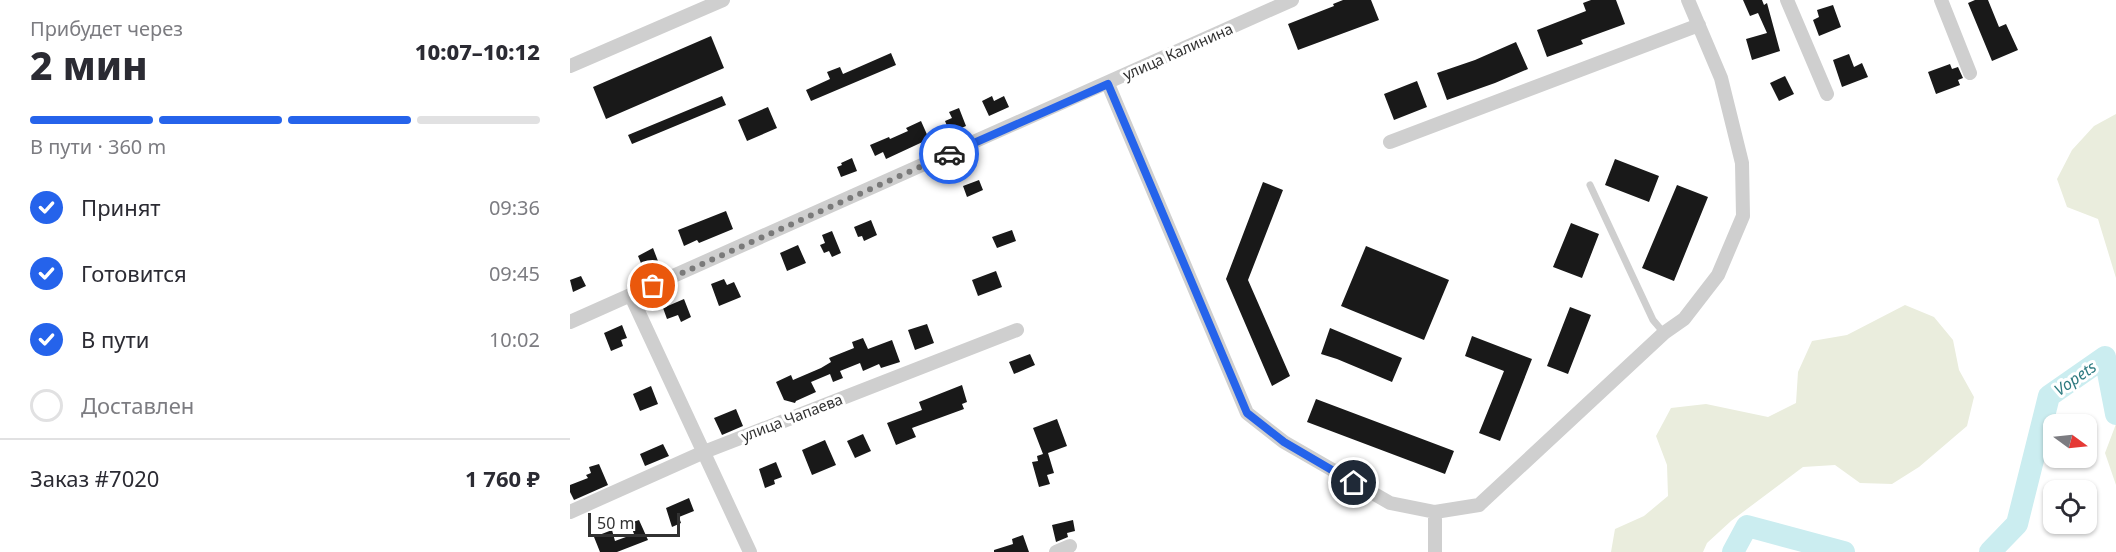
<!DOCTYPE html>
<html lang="ru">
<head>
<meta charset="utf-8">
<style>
  :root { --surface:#fff; --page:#f7f7f7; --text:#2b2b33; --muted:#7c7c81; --line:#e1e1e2; --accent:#2563eb }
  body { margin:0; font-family:"Noto Sans",sans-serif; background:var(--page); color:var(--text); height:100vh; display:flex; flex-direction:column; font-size:22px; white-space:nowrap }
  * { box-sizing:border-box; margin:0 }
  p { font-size:20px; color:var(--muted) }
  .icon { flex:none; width:33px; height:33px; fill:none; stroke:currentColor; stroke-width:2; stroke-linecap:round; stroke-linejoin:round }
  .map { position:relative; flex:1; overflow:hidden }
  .sheet { display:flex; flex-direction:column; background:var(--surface); width:570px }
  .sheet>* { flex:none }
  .needle { width:39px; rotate:105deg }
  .buttons { position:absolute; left:1473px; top:414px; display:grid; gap:12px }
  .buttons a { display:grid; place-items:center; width:54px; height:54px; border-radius:12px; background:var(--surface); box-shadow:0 2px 4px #0004; font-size:30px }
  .scale { position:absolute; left:18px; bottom:15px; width:92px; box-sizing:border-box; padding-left:6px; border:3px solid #323232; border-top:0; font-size:16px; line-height:21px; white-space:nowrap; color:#323232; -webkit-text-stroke:4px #fff; paint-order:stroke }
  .pin { position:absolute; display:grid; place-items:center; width:51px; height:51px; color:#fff; margin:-26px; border:3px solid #fff; border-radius:50%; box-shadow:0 2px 6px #0007 }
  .courier { position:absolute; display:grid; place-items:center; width:60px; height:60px; margin:-30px; border:4px solid #2563eb; border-radius:50%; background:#fff; color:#222; box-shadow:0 2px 8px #0007 }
  .overview em { font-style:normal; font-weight:800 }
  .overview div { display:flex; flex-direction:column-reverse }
  .overview { display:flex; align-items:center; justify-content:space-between; height:102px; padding:0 30px }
  h1 { font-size:39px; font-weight:800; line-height:45px }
  .bar { display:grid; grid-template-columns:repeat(4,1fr); gap:9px 6px; align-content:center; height:72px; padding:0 30px }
  .bar i { height:8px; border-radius:4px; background:var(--line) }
  .bar .selected { background:var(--accent) }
  .bar p { grid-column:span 4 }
  .line { display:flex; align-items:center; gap:15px; padding:0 30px; border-top:2px solid var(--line) }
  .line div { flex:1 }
  ol { padding:0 30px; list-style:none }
  li { display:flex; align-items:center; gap:18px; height:66px }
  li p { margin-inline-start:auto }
  li .icon { padding:6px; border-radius:50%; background:var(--accent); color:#fff; stroke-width:4 }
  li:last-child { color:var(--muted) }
  li i { width:33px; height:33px; border:3px solid var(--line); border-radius:50% }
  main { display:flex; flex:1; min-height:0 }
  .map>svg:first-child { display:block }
  .green { fill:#eaeddd }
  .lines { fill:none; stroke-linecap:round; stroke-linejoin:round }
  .river { stroke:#cbedf0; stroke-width:22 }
  .building { fill:#191919 }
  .service { stroke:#cfcfcf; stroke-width:7 }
  .minor { stroke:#cfcfcf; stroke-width:14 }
  .done { stroke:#7a7a7a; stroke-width:6; stroke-dasharray:0 10.8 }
  .route { stroke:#2563eb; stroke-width:8 }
  .labels { text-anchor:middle; stroke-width:6; stroke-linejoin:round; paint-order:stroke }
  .street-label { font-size:15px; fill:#323232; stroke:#fff }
  .water-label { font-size:16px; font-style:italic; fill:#2f7b81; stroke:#fff }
</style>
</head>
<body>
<main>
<section class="sheet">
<div class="overview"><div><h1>2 мин</h1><p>Прибудет через</p></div><em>10:07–10:12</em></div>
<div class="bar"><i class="selected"></i><i class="selected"></i><i class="selected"></i><i></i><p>В пути · 360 m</p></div>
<ol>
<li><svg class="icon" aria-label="check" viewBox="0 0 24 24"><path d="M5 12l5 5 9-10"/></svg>Принят<p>09:36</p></li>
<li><svg class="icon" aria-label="check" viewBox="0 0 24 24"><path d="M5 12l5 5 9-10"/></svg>Готовится<p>09:45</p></li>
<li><svg class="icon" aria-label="check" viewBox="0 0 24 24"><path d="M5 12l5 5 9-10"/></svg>В пути<p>10:02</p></li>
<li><i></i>Доставлен</li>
</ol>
<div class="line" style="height:78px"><div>Заказ #7020</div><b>1 760 ₽</b></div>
</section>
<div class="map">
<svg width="1546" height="552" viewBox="0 0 1546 552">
  <rect width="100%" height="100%" fill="#fff"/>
  <path class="green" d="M1546 114V278L1528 219 1497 207 1487 179 1502 150 1524 126Z
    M1335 305 1364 317 1383 340 1389 370 1404 397 1397 426 1349 467 1322 484 1290 483 1265 465 1233 467 1161 521 1137 543 1133 552H1041L1045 529 1074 516 1098 496 1097 465 1086 436 1101 408 1136 404 1198 417 1226 403 1228 372 1242 341 1277 335Z
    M1546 424V485L1535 453Z"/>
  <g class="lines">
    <path class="river" d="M1163 552 1177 526 1274 552
      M1420 552 1447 524 1479 396 1535 357 1546 414"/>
  </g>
  <path class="building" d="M773 0H801L809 20 728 50 718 24 764 6 763 4Z
    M1021 0H1046L1055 24 1011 40 1013 44 977 57 967 30 1016 11 1013 3Z
    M1173 0H1192L1194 5 1197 3 1210 51 1182 60 1176 39 1197 33 1188 13 1180 16Z
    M1405 0H1418L1429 27 1436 24 1448 50 1422 61 1398 3Z
    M1263 5 1271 27 1249 36 1243 20 1249 17 1247 10Z
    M141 36 154 68 36 119 23 87Z
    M946 42 958 69 925 83 877 100 867 73 905 60Z
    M321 53 326 65 241 101 236 90 260 79 257 72 270 67 273 74Z
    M1279 54 1284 67 1292 63 1298 77 1272 87 1263 60Z
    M1380 64 1382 69 1388 67 1393 78 1388 80 1390 85 1366 94 1358 72Z
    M1215 76 1224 94 1209 101 1200 83Z
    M847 81 857 107 824 120 814 94Z
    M152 96 156 105 62 144 58 135Z
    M422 96 424 101 434 96 439 107 419 116 412 101Z
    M198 107 207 128 177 141 168 120Z
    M389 108 396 126 380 133 375 121 382 118 379 112Z
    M351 121 359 139 316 159 313 152 305 156 300 145 319 137 320 139 338 131 336 128Z
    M282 158 287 171 271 177 267 167 272 165 271 163Z
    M1045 159 1089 176 1079 202 1035 185Z
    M409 180 413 190 397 197 393 186Z
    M693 182 713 190 678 280 720 376 702 386 656 279Z
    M1107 185 1138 197 1104 281 1072 268Z
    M156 211 163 229 129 243 127 240 114 246 108 230Z
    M301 220 307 235 294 241 292 236 288 237 284 227Z
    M1001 223 1029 234 1012 278 983 267Z
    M442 230 446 241 427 248 422 237Z
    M262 231 271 253 262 257 259 251 254 253 250 245 255 243 252 235Z
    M228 245 236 263 217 271 210 253Z
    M796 246 879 280 854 340 771 306Z
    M83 248 91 269 76 275 68 256Z
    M426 271 432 287 408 296 402 280Z
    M11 276 16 286 3 292 0 280Z
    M154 279 157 285 164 282 171 297 149 306 141 284Z
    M114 299 121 317 111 322 108 315 97 319 93 308Z
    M1000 307 1021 315 998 374 977 366Z
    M357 324 364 343 345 350 338 330Z
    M52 325 57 338 51 340 53 346 41 351 34 333Z
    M760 328 832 358 822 382 767 359 751 354Z
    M902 336 962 359 930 441 909 433 934 371 895 356Z
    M293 338 298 349 322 340 330 362 311 368 309 364 293 371 290 363 270 371 273 378 263 382 260 374 241 382 246 392 226 401 225 403 214 400 206 382 221 375 223 380 251 368 261 362 259 358 284 348 282 342Z
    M460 354 465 365 444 374 439 362Z
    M392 385 397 402 392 404 394 409 342 428 346 437 326 445 317 423 352 410 349 402Z
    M81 386 88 404 70 411 63 394Z
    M746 399 884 451 875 474 737 422Z
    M166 409 173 426 152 435 144 418Z
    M487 419 497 446 478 453 484 473 477 475 480 484 469 487 462 462 468 461 467 456 473 454 463 428Z
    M293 434 301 451 285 458 277 441Z
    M255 440 266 465 242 475 232 450Z
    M93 444 99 456 75 466 70 454Z
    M206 462 212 477 204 480 205 484 195 488 189 469Z
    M29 464 38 485 4 500 0 492V485L18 478 16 475 21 473 19 467Z
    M119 498 124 511 109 517 111 523 102 527 96 508Z
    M69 520 78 540 47 552H30L24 537 42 530 45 541 64 534 60 523Z
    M503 520 505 531 497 533 498 537 486 542 482 525Z
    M453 535 459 552H424V550L443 544 442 539Z"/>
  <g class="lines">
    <path class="service" d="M1020 185 1083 320 1094 333"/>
    <path class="minor" d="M1217 0 1257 94
      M1371 0 1400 73
      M0 66 153 0
      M538 84 677 413 714 442 820 503 865 512 909 505 1094 333 1114 319 1148 275 1173 216 1172 163 1151 78 1118 0
      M820 142 1129 25
      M61 296 180 552
      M0 322 722 0
      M0 512 134 452 447 330
      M865 512V552
      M486 552 500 546"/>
  </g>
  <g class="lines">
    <path class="done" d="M83 286 379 154"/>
    <path class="route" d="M379 154 538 84 677 413 714 442 784 483"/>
  </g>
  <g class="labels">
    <g class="street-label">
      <text transform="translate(608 52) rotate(-24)" y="5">улица Калинина</text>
      <text transform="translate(222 418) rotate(-21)" y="5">улица Чапаева</text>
    </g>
    <g class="water-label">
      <text transform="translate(1505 378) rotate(-35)" y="6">Vopets</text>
    </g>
  </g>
</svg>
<div class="buttons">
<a><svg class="needle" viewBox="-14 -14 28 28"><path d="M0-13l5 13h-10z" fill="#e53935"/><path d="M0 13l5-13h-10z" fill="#7c7c81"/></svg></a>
<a><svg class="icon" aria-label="locate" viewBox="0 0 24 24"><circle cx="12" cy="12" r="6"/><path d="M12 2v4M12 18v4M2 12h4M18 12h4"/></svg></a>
</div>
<div class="scale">50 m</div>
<div class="pin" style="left:83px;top:286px;background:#ea580c"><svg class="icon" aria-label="bag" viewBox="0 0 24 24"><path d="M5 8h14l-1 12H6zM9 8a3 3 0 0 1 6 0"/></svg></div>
<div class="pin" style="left:784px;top:483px;background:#1f2937"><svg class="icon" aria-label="home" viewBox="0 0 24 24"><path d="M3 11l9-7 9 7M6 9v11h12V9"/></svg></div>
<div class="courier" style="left:379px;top:154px"><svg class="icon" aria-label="car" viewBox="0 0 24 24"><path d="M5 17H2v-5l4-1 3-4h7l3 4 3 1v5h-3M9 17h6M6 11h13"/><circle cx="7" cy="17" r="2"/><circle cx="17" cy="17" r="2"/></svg></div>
</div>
</main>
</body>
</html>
